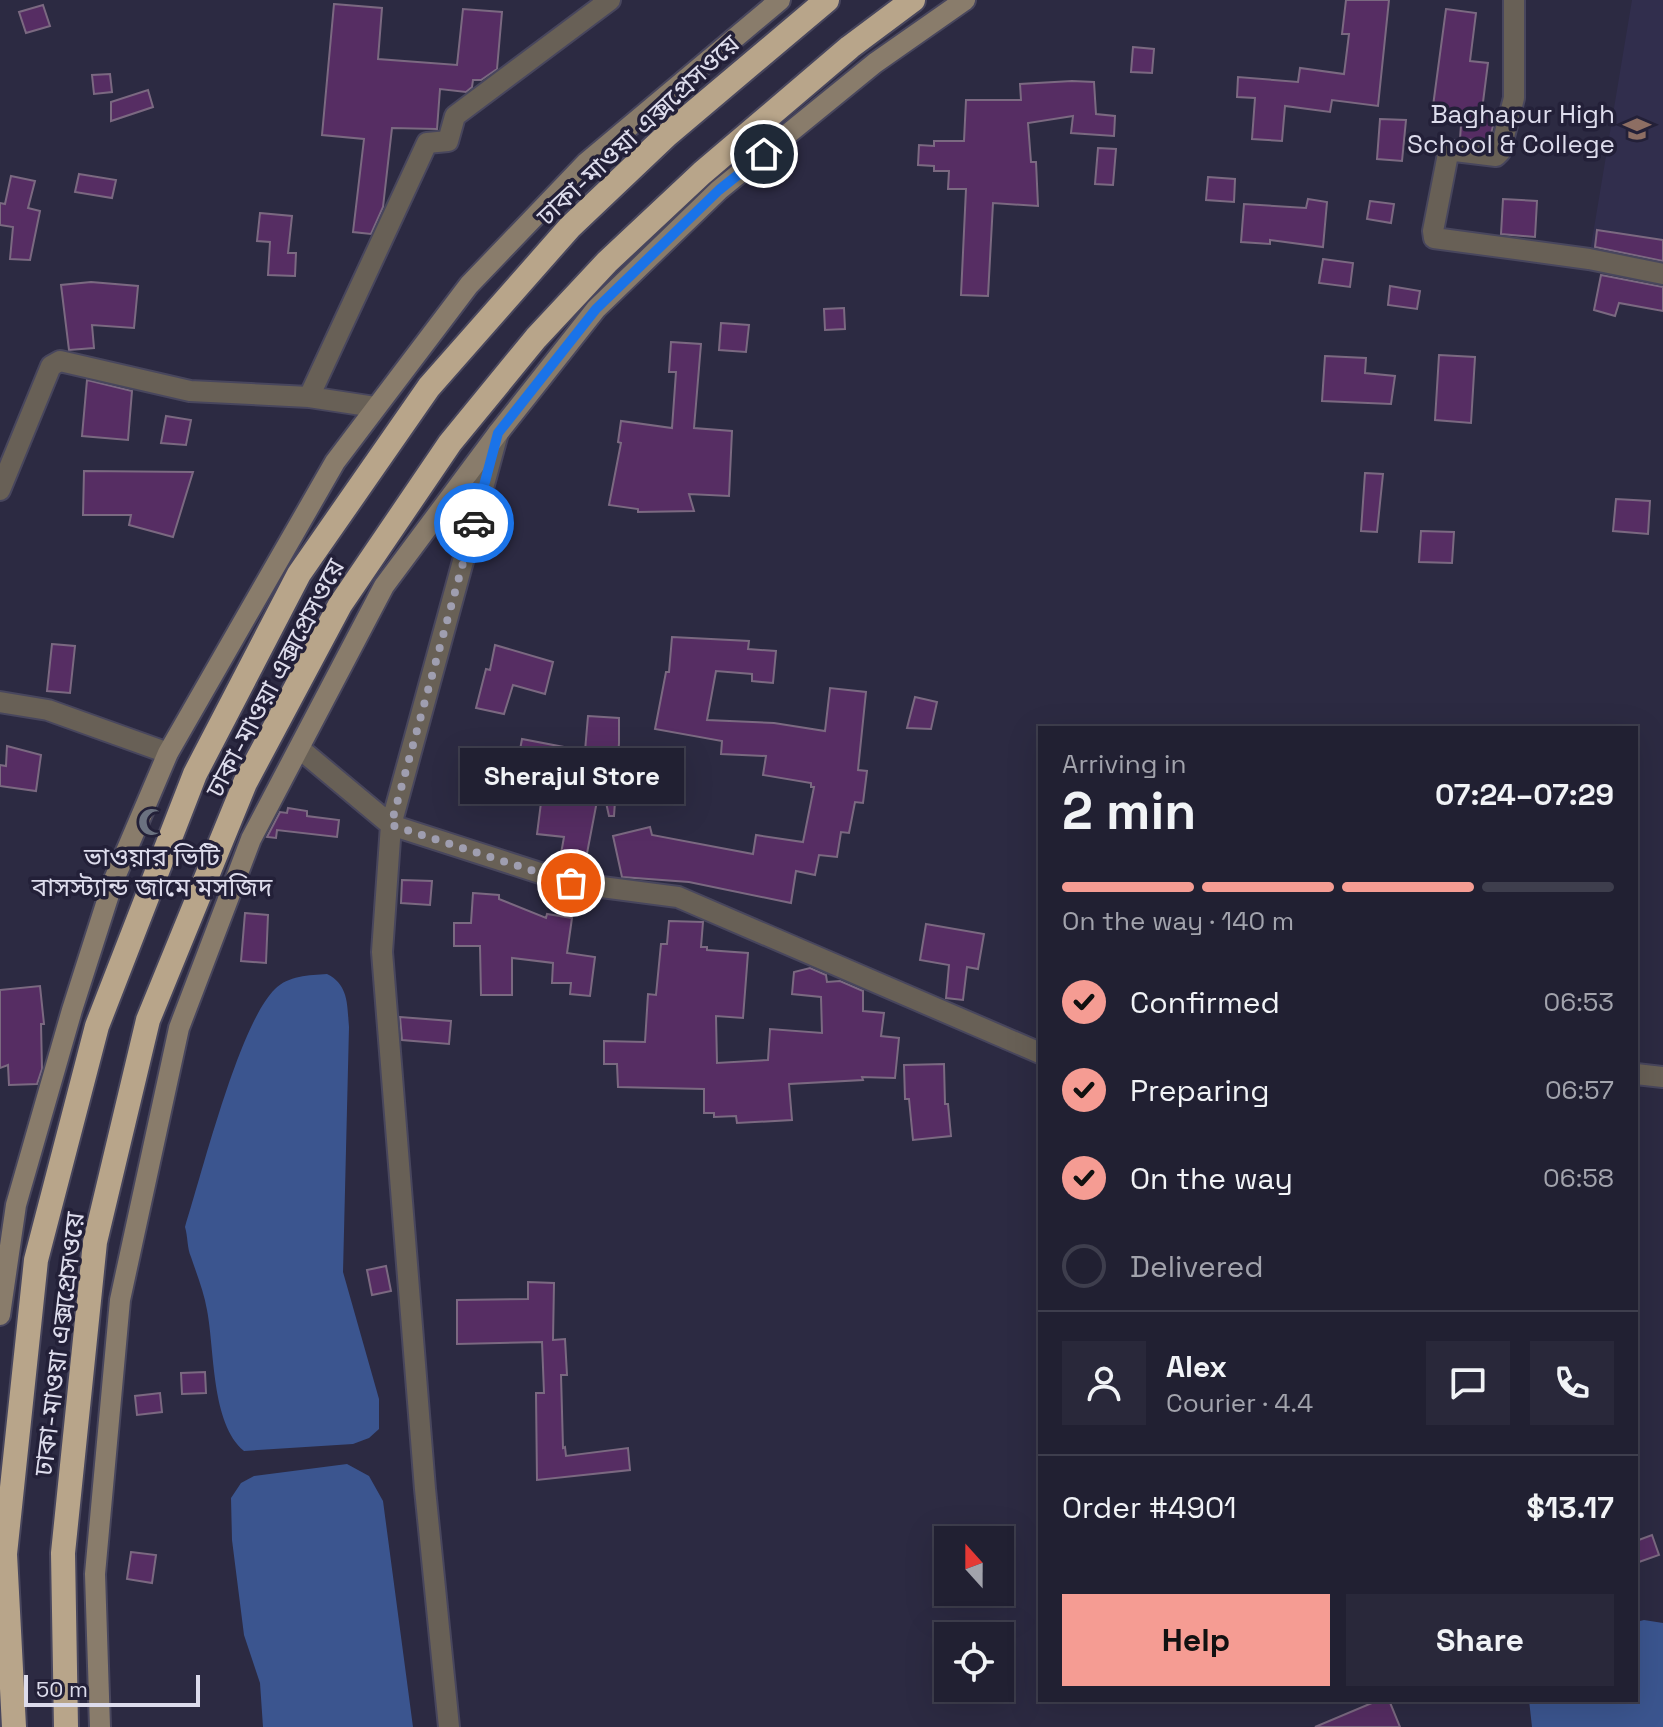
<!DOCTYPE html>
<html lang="en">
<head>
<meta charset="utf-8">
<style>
  :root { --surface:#212032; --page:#29283a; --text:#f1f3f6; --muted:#a2a3ac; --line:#3e3e4d; --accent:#f59c93 }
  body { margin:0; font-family:"Space Grotesk","Noto Sans Bengali",sans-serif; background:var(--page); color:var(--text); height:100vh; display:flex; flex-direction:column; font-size:30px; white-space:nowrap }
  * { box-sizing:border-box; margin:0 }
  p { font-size:26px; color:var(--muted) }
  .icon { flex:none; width:44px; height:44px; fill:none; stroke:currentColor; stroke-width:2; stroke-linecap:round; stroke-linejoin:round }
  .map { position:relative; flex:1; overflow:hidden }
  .details { position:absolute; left:1038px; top:726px; width:600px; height:976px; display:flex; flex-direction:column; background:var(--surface); border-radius:0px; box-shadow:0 8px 32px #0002,0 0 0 2px var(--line) }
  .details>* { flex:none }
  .needle { width:52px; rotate:339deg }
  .buttons { position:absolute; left:934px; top:1526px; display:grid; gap:16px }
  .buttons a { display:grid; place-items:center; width:80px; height:80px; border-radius:0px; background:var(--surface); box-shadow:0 8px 32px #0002,0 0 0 2px var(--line); font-size:40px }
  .scale { position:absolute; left:24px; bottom:20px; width:176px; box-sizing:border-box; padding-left:8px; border:4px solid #dddcec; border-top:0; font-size:22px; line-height:28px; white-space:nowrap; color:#dddcec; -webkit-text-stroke:6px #232038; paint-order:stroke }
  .pin { position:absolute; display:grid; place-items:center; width:68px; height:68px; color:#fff; margin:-34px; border:4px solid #fff; border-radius:50%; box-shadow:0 2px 8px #0007 }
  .courier { position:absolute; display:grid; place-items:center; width:80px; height:80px; margin:-40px; border:6px solid #1a73e8; border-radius:50%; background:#fff; color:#222; box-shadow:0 2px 10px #0007 }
  .bubble { position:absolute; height:56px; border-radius:0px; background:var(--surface); box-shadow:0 8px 32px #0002,0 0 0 2px var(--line); font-size:26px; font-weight:800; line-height:56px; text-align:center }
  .headline em { font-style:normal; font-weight:800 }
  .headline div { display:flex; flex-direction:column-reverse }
  .headline { display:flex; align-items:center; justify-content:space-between; height:136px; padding:0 24px }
  h1 { font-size:52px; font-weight:800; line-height:60px }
  .bar { display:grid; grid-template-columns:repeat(4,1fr); gap:12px 8px; align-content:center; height:96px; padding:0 24px }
  .bar i { height:10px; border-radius:6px; background:var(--line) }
  .bar .active { background:var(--accent) }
  .bar p { grid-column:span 4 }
  .line { display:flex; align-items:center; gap:20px; padding:0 24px; border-top:2px solid var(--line) }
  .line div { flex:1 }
  .round { display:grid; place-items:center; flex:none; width:84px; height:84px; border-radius:0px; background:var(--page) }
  ol { padding:0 24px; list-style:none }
  li { display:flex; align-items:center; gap:24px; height:88px }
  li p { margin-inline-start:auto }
  li .icon { padding:8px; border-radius:50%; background:var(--accent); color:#111; stroke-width:4 }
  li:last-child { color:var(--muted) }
  li i { width:44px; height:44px; border:4px solid var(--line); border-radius:50% }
  .primary-button { display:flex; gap:16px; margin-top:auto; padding:16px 24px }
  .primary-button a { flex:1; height:92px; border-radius:0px; background:var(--accent); color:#111; font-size:32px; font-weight:800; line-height:92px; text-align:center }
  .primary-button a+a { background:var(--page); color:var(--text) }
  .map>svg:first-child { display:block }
  .built { fill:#312e4d }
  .water { fill:#3b558f }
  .building { fill:#562d63; stroke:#7b6981; stroke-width:2 }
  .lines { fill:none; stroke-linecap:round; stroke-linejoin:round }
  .street-casing { stroke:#48465d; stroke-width:24 }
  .secondary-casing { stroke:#48465d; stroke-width:24 }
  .highway-casing { stroke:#48465d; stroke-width:28 }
  .street { stroke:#686056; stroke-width:20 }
  .secondary { stroke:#897c6b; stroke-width:20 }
  .highway { stroke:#b8a58a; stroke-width:24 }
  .done { stroke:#9f9eb0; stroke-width:8; stroke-dasharray:0 14.4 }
  .route { stroke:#1a73e8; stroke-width:10 }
  .labels { text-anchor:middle; stroke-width:7; stroke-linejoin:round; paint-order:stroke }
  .poi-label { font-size:26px; fill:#dddcec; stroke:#232038; text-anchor:end }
  .street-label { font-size:26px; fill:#dddcec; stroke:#232038 }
</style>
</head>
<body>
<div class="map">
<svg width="1663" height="1727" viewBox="0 0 1663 1727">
  <rect width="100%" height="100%" fill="#2c2a42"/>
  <path class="built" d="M1632 0H1663V271L1589 258Z"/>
  <path class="water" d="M327 974C349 985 347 1005 349 1027L343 1272 379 1399V1429L369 1438 353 1444 244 1451C211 1423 215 1352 207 1310 204 1292 197 1275 191 1257 187 1248 188 1237 185 1227 202 1174 239 1024 275 989 288 976 309 975 327 974Z
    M347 1464 369 1476 383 1501 413 1727H263L260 1683 244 1635 232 1540 231 1498 241 1483 254 1476Z
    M1644 1620 1663 1623V1727H1532L1529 1700H1636V1622Z"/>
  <path class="building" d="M1346 0H1389L1378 106 1332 100 1330 112 1285 106 1282 141 1252 139 1255 98 1237 97 1238 77 1298 82 1300 68 1344 74 1349 34H1342Z
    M334 4 382 8 378 59 457 65 463 9 502 12 497 69 481 80H473L472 87 466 92 440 89 437 129 392 128 383 207 371 234 353 232 364 139 322 135Z
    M43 5 50 26 26 33 19 12Z
    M1446 9 1476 13 1470 61 1488 63 1482 110 1497 111 1489 141 1460 139 1462 111 1433 106Z
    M1133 47 1154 49 1152 73 1131 72Z
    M110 74 112 92 94 94 92 75Z
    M1072 81 1094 82 1096 114 1115 116 1114 136 1071 133 1073 116 1028 123 1031 162H1036L1038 206 993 203 988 296 961 295 966 189H948L949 171H934V166L918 165 919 145 934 146V141H964L966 100H1021L1020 84Z
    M148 90 153 107 111 121V102Z
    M1380 119 1406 120 1402 161 1377 159Z
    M1098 148 1116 149 1113 185 1095 184Z
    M79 174 116 180 112 198 75 192Z
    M11 176 35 181 28 208 40 211 30 260 10 259 13 227 0 225V203L5 204Z
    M1208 177 1235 179 1234 202 1206 200Z
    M1308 199 1327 202 1323 247 1270 240V244L1241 242 1244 204 1306 208Z
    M1503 199 1537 201 1535 237 1501 234Z
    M1370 201 1394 204 1391 223 1367 219Z
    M260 213 292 216 288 253H296L295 276 268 275 270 242 257 241Z
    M1597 230 1663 240V261L1595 247Z
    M1323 259 1353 263 1350 287 1319 283Z
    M1601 275 1663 287V311L1619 303 1615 316 1594 310Z
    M91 282 138 286 134 328 92 325 94 348 69 350 61 285Z
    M1390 286 1420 291 1417 309 1388 305Z
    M844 308 845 329 825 330 824 309Z
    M721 323 749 325 746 352 719 350Z
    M671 342 701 344 694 428 732 431 729 496 689 494 694 511 638 512V509L609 505 621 443 618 442 621 421 672 428 676 372H669Z
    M1439 355 1475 357 1471 423 1435 420Z
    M1325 356 1366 358 1365 373 1395 376 1391 404 1322 401Z
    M87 380 132 391 128 440 82 436Z
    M166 416 191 420 186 445 161 443Z
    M84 471 193 472 173 537 129 525 131 515H83Z
    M1365 473 1383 474 1377 532 1361 531Z
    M1616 499 1650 501 1648 534 1613 531Z
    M1421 531 1454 532 1452 563 1419 562Z
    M672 637 749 641 748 649 776 651 773 683 752 681V674L716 671 707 720 774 723 825 731 830 688 866 692 858 770 867 771 863 803 855 802 849 833 841 832 837 857 819 855 815 875 796 871 791 903 689 882 622 877 613 836 650 827 652 835 753 854 756 835 803 842 814 787H811V783L763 775 766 756 721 754 722 741 655 729 666 672H669Z
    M52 644 75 646 70 693 47 691Z
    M495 645 553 662 545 694 513 685 504 714 476 708 486 669 490 670Z
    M915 697 937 702 931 729 907 728Z
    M588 716 619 718V743L614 816H609L601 780 584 869 559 865 564 837 537 834 543 787 514 782 522 739 585 751Z
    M7 746 41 755 36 791 0 786V765L6 766Z
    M288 808 307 811V816L339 820 337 837 277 830 276 838 267 837 280 812 287 813Z
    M402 880 432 881 430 905 401 903Z
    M473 893 499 895V899L546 918 547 914 572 918 567 953 595 957 590 996 570 994 571 983H552L553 963 512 958V995H481L480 946H454V923H471Z
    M245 913 268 915 266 963 241 961Z
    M669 921 703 922 701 947H707V950L748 953 743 1018 716 1016 717 1063 768 1060 770 1029 822 1033 821 997 792 994 794 972 810 968 826 975 827 982 840 981 863 991V1011L884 1013 881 1036 899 1038 895 1078 862 1077 863 1080 789 1084 792 1120 737 1123 736 1116 714 1117V1113H704V1089L618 1087 617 1064H604V1041L645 1042 648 994 656 995 661 944H667Z
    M926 924 984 934 978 969 967 967 963 1000 946 998 949 965 920 960Z
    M40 986 44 1024H41L42 1069 37 1084 9 1085 8 1065 0 1068V990Z
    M400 1017 451 1021 449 1044 402 1040Z
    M944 1064 945 1104H948L951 1136 913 1140 909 1099H905L904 1065Z
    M386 1266 391 1291 372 1295 367 1270Z
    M528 1282 554 1283 553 1340 565 1339 567 1375H561L563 1448 565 1447 566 1456 628 1448 630 1470 537 1480 536 1393H544L542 1342 457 1344V1300L528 1299Z
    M205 1372 206 1393 182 1394 181 1373Z
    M160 1393 162 1412 137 1415 135 1396Z
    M1652 1535 1659 1555 1636 1563V1541Z
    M131 1552 156 1555 152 1583 127 1579Z
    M1379 1700H1389L1400 1727H1315Z"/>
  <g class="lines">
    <g class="street-casing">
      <path id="street" d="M1514 0V98L1500 152 1496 156 1455 151 1448 154 1433 231 1434 238 1589 259 1663 274
        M309 397 427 143 448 141 455 116 610 0
        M0 490 51 366 60 361 190 391 309 397 375 407
        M0 702 48 710 168 753
        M300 749 391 825 571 883 678 897 1040 1053
        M1636 1074 1663 1077
        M449 1727 425 1489 382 952 391 825 498 433"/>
    </g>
    <g class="secondary-casing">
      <path id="secondary" d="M0 1315 16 1205 72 1010 113 882 168 753 335 462 469 285 586 163 780 0
        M100 1727 95 1574 120 1300 179 1028 251 839 384 586 498 433 596 309 719 190 875 63 965 0"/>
    </g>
    <g class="highway-casing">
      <path id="highway" d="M14 1727 5 1554 36 1260 97 1026 195 774 299 574 429 387 570 227 667 135 827 0
        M66 1727 63 1553 95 1242 148 1020 245 783 340 605 450 443 536 338 607 262 702 173 850 47 913 0"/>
    </g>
    <use href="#street" class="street"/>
    <use href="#secondary" class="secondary"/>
    <use href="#highway" class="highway"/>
  </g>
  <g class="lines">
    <path class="done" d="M474 523 391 825 571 883"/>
    <path class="route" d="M474 523 498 433 596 309 719 190 764 154"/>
  </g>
  <defs>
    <g id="school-bare" transform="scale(2.16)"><path d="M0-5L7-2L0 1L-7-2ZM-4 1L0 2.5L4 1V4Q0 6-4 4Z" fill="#8d6e63" stroke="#232038" stroke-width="2.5" paint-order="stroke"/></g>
    <g id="mosque-bare" transform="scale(2.16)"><path d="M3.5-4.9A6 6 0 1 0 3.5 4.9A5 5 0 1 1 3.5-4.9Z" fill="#6b7280" stroke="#232038" stroke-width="2.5" paint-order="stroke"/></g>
  </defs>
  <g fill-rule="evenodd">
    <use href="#school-bare" x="1637" y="129"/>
    <use href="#mosque-bare" x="152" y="822"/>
  </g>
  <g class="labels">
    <g class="poi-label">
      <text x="1615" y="123">Baghapur High<tspan x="1615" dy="30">School &amp; College</tspan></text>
      <text x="152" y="866" text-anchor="middle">ভাওয়ার ভিটি<tspan x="152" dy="30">বাসস্ট্যান্ড জামে মসজিদ</tspan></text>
    </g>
    <g class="street-label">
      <text transform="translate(638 130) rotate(-43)" y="9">ঢাকা-মাওয়া এক্সপ্রেসওয়ে</text>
      <text transform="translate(275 678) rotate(-62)" y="9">ঢাকা-মাওয়া এক্সপ্রেসওয়ে</text>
      <text transform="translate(59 1344) rotate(-83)" y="9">ঢাকা-মাওয়া এক্সপ্রেসওয়ে</text>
    </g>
  </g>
</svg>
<div class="buttons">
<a><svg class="needle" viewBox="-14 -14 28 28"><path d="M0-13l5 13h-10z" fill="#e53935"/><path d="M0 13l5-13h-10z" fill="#a2a3ac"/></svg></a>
<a><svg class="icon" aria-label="locate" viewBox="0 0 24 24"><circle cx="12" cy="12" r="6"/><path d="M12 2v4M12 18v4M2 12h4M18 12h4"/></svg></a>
</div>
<div class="scale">50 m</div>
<div class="pin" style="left:571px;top:883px;background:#ea580c"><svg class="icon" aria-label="bag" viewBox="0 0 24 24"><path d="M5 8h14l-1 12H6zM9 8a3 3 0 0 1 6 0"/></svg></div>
<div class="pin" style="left:764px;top:154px;background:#1f2937"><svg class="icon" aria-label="home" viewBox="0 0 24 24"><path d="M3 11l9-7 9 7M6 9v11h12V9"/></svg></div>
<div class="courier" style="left:474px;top:523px"><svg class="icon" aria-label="car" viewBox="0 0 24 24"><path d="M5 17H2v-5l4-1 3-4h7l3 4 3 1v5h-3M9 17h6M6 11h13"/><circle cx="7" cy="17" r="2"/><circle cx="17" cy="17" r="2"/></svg></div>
<div class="bubble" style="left:460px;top:748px;width:224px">Sherajul Store</div>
<section class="details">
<div class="headline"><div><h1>2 min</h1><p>Arriving in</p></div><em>07:24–07:29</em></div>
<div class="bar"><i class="active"></i><i class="active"></i><i class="active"></i><i></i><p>On the way · 140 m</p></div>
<ol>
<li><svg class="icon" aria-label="check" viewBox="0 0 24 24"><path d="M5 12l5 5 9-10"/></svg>Confirmed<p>06:53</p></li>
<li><svg class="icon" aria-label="check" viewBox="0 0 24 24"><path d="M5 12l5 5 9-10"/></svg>Preparing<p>06:57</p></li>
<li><svg class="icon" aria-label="check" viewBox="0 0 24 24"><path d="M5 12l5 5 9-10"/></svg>On the way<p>06:58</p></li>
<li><i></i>Delivered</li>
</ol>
<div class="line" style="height:144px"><a class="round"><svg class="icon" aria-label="person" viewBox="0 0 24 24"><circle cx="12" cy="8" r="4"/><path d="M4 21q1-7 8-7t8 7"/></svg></a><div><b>Alex</b><p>Courier · 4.4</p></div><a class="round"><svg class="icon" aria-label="chat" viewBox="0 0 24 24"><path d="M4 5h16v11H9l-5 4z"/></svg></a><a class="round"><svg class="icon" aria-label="phone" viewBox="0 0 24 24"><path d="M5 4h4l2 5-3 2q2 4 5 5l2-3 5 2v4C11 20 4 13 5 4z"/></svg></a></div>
<div class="line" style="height:104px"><div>Order #4901</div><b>$13.17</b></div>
<div class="primary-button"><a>Help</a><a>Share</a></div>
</section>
</div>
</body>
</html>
